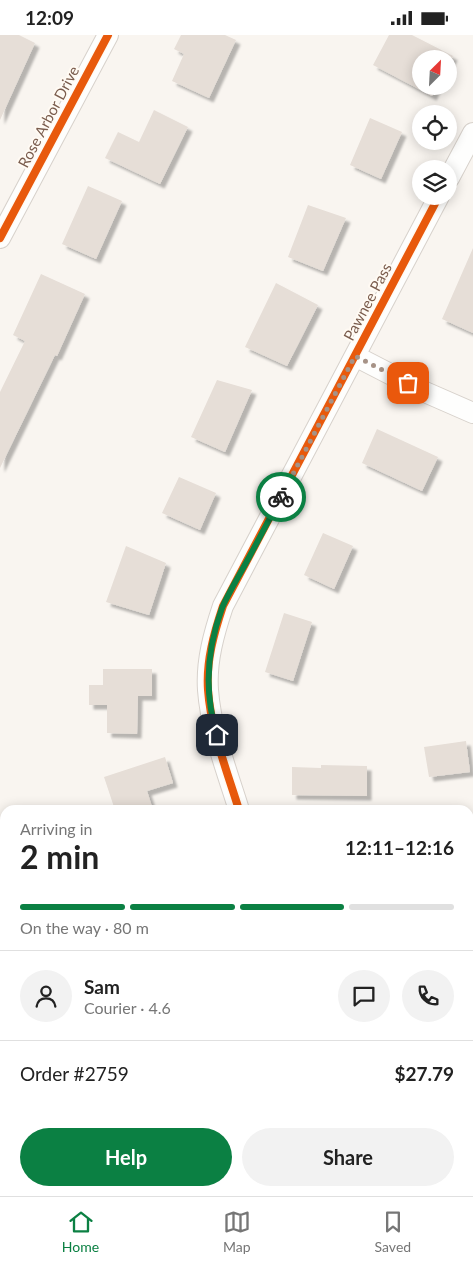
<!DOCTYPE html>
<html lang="en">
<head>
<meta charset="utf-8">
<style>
  :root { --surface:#fff; --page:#f2f2f2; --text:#222; --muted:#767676; --line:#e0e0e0; --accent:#0b8043 }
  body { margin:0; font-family:Lato,sans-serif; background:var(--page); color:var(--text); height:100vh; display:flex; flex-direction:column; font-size:19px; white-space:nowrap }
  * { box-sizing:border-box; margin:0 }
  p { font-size:16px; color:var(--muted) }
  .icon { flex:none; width:28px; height:28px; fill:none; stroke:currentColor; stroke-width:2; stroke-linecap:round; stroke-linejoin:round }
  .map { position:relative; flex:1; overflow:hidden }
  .details { position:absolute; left:0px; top:770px; width:474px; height:391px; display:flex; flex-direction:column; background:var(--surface); border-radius:15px 15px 0 0; box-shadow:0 2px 12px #0003 }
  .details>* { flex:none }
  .needle { width:32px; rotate:24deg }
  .buttons { position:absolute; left:412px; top:15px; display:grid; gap:10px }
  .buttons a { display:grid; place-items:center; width:45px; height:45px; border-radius:50%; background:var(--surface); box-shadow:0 2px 12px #0003; font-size:25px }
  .pin { position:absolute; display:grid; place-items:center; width:42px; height:42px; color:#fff; margin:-21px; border-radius:10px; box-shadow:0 2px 8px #0006 }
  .courier { position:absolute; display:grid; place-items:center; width:50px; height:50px; margin:-25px; border:4px solid #0b8043; border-radius:50%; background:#fff; color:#222; box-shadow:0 1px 6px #0007 }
  .overview em { font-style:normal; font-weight:700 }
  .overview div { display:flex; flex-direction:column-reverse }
  .overview { display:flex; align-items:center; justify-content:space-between; height:85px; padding:0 20px }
  h1 { font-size:32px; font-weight:700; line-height:38px }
  .bar { display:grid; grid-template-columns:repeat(4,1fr); gap:8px 5px; align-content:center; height:60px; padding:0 20px }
  .bar i { height:6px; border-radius:4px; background:var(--line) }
  .bar .on { background:var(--accent) }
  .bar p { grid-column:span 4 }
  .line { display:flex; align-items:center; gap:12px; padding:0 20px; border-top:1px solid var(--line) }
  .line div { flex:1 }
  .round { display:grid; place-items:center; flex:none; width:52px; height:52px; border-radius:26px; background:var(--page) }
  .button { display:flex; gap:10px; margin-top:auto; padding:10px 20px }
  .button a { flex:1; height:58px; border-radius:30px; background:var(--accent); color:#fff; font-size:20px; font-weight:700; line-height:58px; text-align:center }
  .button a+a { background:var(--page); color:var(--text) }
  .status { display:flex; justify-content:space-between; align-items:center; height:35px; padding:0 25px; background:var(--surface); direction:ltr }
  .status svg { height:14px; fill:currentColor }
  .tab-bar { display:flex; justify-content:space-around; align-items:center; height:70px; border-top:1px solid var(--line); background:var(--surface); font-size:14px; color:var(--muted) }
  .tab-bar a { display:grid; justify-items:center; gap:2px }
  .tab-bar .on { color:var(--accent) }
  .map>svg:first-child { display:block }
  .building { fill:#e6ded7; filter:url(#shadow) }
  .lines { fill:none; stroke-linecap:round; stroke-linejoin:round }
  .street-casing { stroke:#d7d1cb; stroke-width:22 }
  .street { stroke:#fefefd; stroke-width:20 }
  .cycleway-casing { stroke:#fffaf3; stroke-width:11 }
  .cycleway { stroke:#e8590c; stroke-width:8 }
  .done { stroke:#a69286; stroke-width:5; stroke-dasharray:0 9 }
  .route { stroke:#0b8043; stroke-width:6 }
  .labels { text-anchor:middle; stroke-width:4; stroke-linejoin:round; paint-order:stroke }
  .street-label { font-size:15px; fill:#7a5c4d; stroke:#fffaf3 }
</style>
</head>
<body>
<div class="status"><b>12:09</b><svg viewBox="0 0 49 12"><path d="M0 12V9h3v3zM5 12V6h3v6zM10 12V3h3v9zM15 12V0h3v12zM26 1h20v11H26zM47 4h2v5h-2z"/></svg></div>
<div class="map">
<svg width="473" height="1161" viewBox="0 0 473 1161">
  <defs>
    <filter id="shadow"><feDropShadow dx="4.5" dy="4.5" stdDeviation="1" flood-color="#0004"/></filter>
  </defs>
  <rect width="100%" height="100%" fill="#f9f5f0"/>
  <path class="building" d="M0 0H19L35 8 0 85Z
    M181 0H225L236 5 209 63 172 46 184 19 174 14Z
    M389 0H412L453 21 449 29V24H421V51H437L432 61 373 30Z
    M154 75 188 92 160 149 105 123 118 97 139 107Z
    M370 83 402 97 381 144 350 130Z
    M88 151 122 166 96 224 62 209Z
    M308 170 346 183 323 236 288 222Z
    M473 213V298L442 284Z
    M41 239 85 259 57 321 55 320 0 433V357L25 306 13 300Z
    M276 248 318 270 287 331 245 312Z
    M217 345 252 355 225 417 191 402Z
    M377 394 438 422 422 456 362 428Z
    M179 442 216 458 200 495 162 478Z
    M323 498 353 511 334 554 304 540Z
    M126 511 166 528 149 580 106 567Z
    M284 578 312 587 293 646 265 637Z
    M103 634H152V661H138L137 699 107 698V670H89V650H103Z
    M466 706 470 737 429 742 424 712Z
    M165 722 173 748 147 756 153 775H115L104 742Z
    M321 730 367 731V761L292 760V732L321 733Z"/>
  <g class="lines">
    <g class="street-casing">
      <path id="street" d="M449 143 473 98
        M0 203 108 0
        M355 321 425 357 473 378
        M239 775C227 736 211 696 208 655 206 626 214 598 223 571L439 161
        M469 798 473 797
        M0 1147 5 1149
        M25 1156 39 1161
        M174 1161 176 1156"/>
    </g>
    <use href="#street" class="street"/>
    <g class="cycleway-casing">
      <path id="cycleway" d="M0 203 108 0
        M239 775C227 736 211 696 208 655 206 626 214 598 223 571L439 161"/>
    </g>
    <use href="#cycleway" class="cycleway"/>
  </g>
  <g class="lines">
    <path class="done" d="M281 462 355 321 408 348"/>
    <path class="route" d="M217 700C204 658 207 614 222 573 229 557 239 541 247 526 259 504 270 483 281 462"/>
  </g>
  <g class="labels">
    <g class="street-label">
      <text transform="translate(49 82) rotate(-62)" y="5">Rose Arbor Drive</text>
      <text transform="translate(368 267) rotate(-62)" y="5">Pawnee Pass</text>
    </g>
  </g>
</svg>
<div class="buttons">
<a><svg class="needle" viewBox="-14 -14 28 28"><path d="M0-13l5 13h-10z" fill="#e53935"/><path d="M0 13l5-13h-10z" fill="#767676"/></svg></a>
<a><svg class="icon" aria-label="locate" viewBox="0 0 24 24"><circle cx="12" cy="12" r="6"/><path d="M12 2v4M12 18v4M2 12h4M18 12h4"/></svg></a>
<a><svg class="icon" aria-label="layers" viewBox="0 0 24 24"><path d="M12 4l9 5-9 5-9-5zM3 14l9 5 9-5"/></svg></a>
</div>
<div class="pin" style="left:408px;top:348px;background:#ea580c"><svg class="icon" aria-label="bag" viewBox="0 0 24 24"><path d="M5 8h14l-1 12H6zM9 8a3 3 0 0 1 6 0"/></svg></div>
<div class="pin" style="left:217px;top:700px;background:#1f2937"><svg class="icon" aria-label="home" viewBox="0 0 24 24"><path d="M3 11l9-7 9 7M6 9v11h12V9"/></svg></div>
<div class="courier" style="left:281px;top:462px"><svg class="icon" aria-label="bike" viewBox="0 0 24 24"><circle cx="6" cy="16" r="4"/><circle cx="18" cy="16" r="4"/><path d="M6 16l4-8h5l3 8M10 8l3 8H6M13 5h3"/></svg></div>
<section class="details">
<div class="overview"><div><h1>2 min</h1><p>Arriving in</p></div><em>12:11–12:16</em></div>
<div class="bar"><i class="on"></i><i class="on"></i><i class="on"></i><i></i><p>On the way · 80 m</p></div>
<div class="line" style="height:90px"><a class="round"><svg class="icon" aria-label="person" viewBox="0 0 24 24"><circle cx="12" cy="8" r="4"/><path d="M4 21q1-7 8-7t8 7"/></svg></a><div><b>Sam</b><p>Courier · 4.6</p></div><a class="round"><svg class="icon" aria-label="chat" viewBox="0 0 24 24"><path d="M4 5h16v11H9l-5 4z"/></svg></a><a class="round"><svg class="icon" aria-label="phone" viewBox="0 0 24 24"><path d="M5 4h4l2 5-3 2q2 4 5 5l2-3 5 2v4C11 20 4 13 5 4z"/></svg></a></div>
<div class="line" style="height:65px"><div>Order #2759</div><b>$27.79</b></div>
<div class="button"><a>Help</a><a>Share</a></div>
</section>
</div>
<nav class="tab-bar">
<a class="on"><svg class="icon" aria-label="home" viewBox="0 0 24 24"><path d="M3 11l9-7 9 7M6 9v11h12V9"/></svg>Home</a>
<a><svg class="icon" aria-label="map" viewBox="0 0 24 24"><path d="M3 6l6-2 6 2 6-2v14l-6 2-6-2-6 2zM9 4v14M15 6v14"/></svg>Map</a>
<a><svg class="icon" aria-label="saved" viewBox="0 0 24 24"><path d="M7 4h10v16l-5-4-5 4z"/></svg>Saved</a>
</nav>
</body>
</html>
